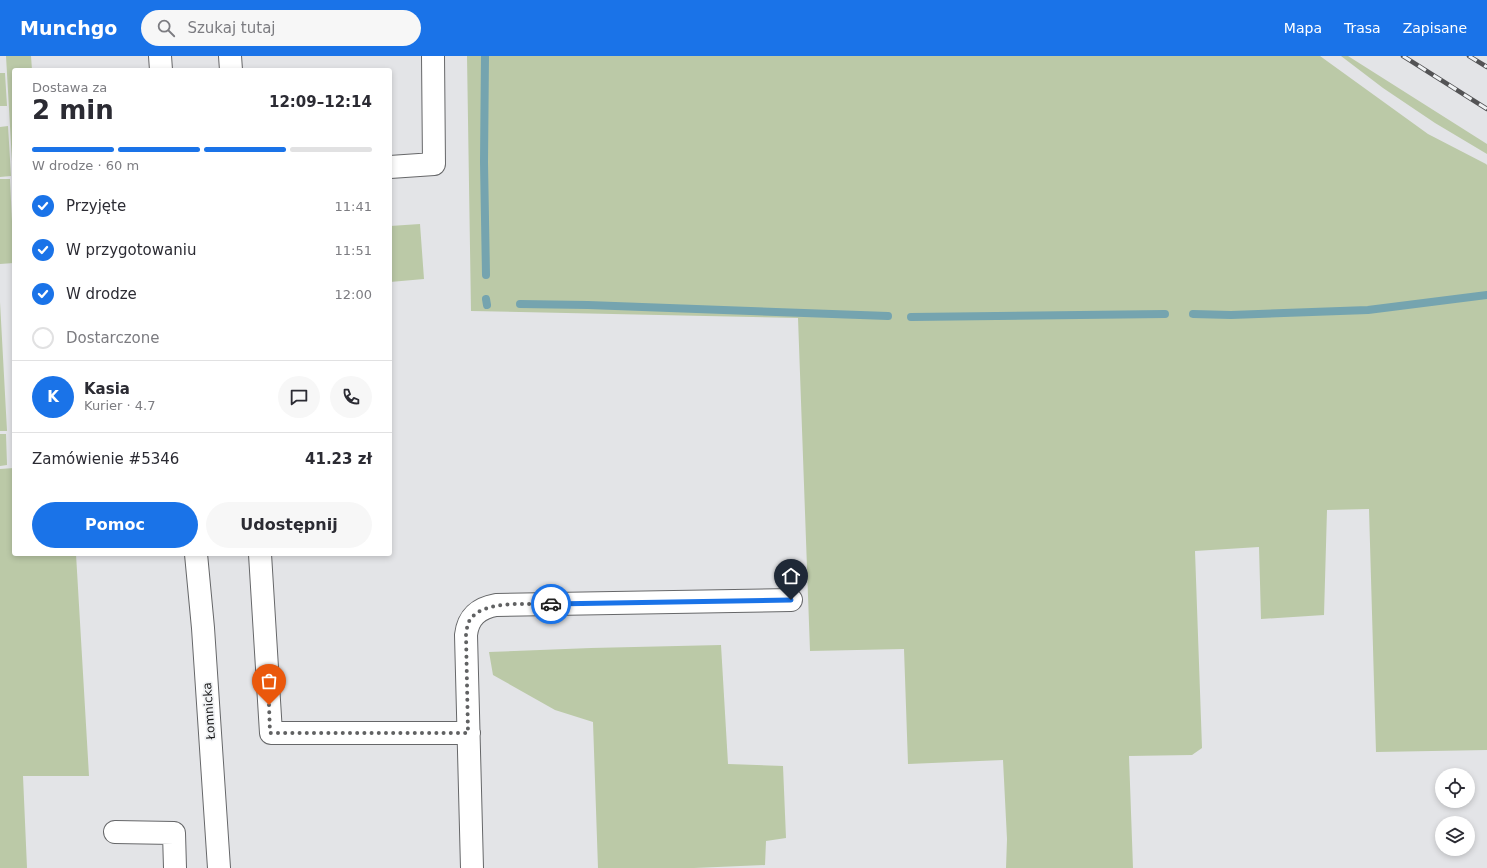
<!DOCTYPE html>
<html lang="pl">
<head>
<meta charset="utf-8">
<style>
  :root { --surface:#fff; --page:#f7f7f7; --text:#2b2b33; --muted:#7c7c81; --line:#e1e1e2; --accent:#1a73e8 }
  body { margin:0; font-family:"DejaVu Sans",sans-serif; background:var(--page); color:var(--text); height:100vh; display:flex; flex-direction:column; font-size:15px; white-space:nowrap }
  * { box-sizing:border-box; margin:0 }
  p { font-size:13px; color:var(--muted) }
  .icon { flex:none; width:22px; height:22px; fill:none; stroke:currentColor; stroke-width:2; stroke-linecap:round; stroke-linejoin:round }
  .map { position:relative; flex:1; overflow:hidden }
  .side { position:absolute; left:12px; top:12px; width:380px; height:488px; display:flex; flex-direction:column; background:var(--surface); border-radius:4px; box-shadow:0 2px 6px #0003 }
  .side>* { flex:none }
  .fabs { position:absolute; left:1435px; top:712px; display:grid; gap:8px }
  .fabs a { display:grid; place-items:center; width:40px; height:40px; border-radius:50%; background:var(--surface); box-shadow:0 2px 6px #0003; font-size:20px }
  .pin { position:absolute; display:grid; place-items:center; width:34px; height:34px; color:#fff; margin:-41px -17px; border-radius:50% 50% 50% 0; rotate:-45deg; box-shadow:0 0 4px #0007 }
  .pin .icon { rotate:45deg }
  .courier { position:absolute; display:grid; place-items:center; width:40px; height:40px; margin:-20px; border:3px solid #1a73e8; border-radius:50%; background:#fff; color:#222; box-shadow:0 1px 5px #0007 }
  .headline em { font-style:normal; font-weight:700 }
  .headline div { display:flex; flex-direction:column-reverse }
  .headline { display:flex; align-items:center; justify-content:space-between; height:68px; padding:0 20px }
  h1 { font-size:26px; font-weight:700; line-height:30px }
  .bar { display:grid; grid-template-columns:repeat(4,1fr); gap:6px 4px; align-content:center; height:48px; padding:0 20px }
  .bar i { height:5px; border-radius:3px; background:var(--line) }
  .bar .selected { background:var(--accent) }
  .bar p { grid-column:span 4 }
  .line { display:flex; align-items:center; gap:10px; padding:0 20px; border-top:1px solid var(--line) }
  .line div { flex:1 }
  .round { display:grid; place-items:center; flex:none; width:42px; height:42px; border-radius:21px; background:var(--page) }
  ol { padding:0 20px; list-style:none }
  li { display:flex; align-items:center; gap:12px; height:44px }
  li p { margin-inline-start:auto }
  li .icon { padding:4px; border-radius:50%; background:var(--accent); color:#fff; stroke-width:4 }
  li:last-child { color:var(--muted) }
  li i { width:22px; height:22px; border:2px solid var(--line); border-radius:50% }
  .primary-button { display:flex; gap:8px; margin-top:auto; padding:8px 20px }
  .primary-button a { flex:1; height:46px; border-radius:24px; background:var(--accent); color:#fff; font-size:16px; font-weight:700; line-height:46px; text-align:center }
  .primary-button a+a { background:var(--page); color:var(--text) }
  header { display:flex; align-items:center; gap:24px; box-sizing:border-box; height:56px; padding:0 20px; background:var(--accent); color:#fff }
  header strong { font-size:19px }
  nav { display:flex; gap:22px; margin-inline-start:auto; font-size:14px }
  .search { width:280px; height:36px; background:var(--page); display:flex; align-items:center; gap:10px; box-sizing:border-box; padding:0 14px; border-radius:22px; color:var(--muted); font-size:15px }
  .map>svg:first-child { display:block }
  .green { fill:#bbc9a7 }
  .lines { fill:none; stroke-linecap:round; stroke-linejoin:round }
  .stream { stroke:#75a4af; stroke-width:8 }
  .minor-casing { stroke:#666769; stroke-width:24 }
  .minor { stroke:#fff; stroke-width:22 }
  .rail-casing { stroke:#535355; stroke-width:4.5 }
  .rail { stroke:#f0f2f4; stroke-width:3; stroke-dasharray:9; stroke-linecap:butt }
  .done { stroke:#606162; stroke-width:4; stroke-dasharray:0 7.2 }
  .route { stroke:#1a73e8; stroke-width:5 }
  .labels { text-anchor:middle; stroke-width:3.5; stroke-linejoin:round; paint-order:stroke }
  .street-label { font-size:12px; fill:#1a1a1b; stroke:#f0f2f4 }
</style>
</head>
<body>
<header>
<strong>Munchgo</strong>
<div class="search"><svg class="icon" aria-label="search" viewBox="0 0 24 24"><circle cx="10" cy="10" r="6"/><path d="M15 15l6 6"/></svg>Szukaj tutaj</div>
<nav><a>Mapa</a><a>Trasa</a><a>Zapisane</a></nav>
</header>
<div class="map">
<svg width="1487" height="812" viewBox="0 0 1487 812">
  <rect width="100%" height="100%" fill="#e3e4e7"/>
  <path class="green" d="M6 0H31L32 14H14V141Z
    M467 0H1320L1428 78 1486 108 1487 109V694L1376 696 1369 453 1327 454 1324 559 1261 563 1259 491 1195 495 1202 692 1192 699 1129 700 1133 812H1006L1007 783 1003 704 908 708 904 593 810 595 798 262 471 255Z
    M1341 0H1348L1487 88V98L1435 67 1383 32Z
    M0 17H5L7 50H0Z
    M8 70 11 120 0 121V71Z
    M0 123H10L14 207 0 208Z
    M420 168 424 223 390 226V170Z
    M0 246 7 375H0Z
    M0 378H6L7 409 0 410Z
    M14 412V498H76L89 720H23L27 812H0V413Z
    M721 589 728 708 783 710 786 782 766 785 765 809 694 812H598L593 666 555 654 493 619 489 596 591 592Z"/>
  <g class="lines">
    <path class="stream" d="M485 0 484 106 486 219
      M486 243 487 249
      M520 248 588 249 888 260
      M1193 258 1231 259 1368 254 1487 239
      M911 261 1165 258"/>
    <g class="minor-casing">
      <path id="minor" d="M160 0 161 14
        M230 0 231 14
        M390 111 434 108 433 0
        M196 498 203 572 219 812
        M260 498 271 677H469
        M115 776 174 777 175 812
        M472 812 466 579C468 561 479 552 496 549L791 544"/>
    </g>
    <use href="#minor" class="minor"/>
    <g class="rail-casing">
      <path id="rail" d="M1403 0 1487 53
        M1469 0 1487 11"/>
    </g>
    <use href="#rail" class="rail"/>
  </g>
  <g class="lines">
    <path class="done" d="M269 649 270 677H468L466 579C467 573 467 568 470 564 483 543 529 549 551 548"/>
    <path class="route" d="M551 548 791 544"/>
  </g>
  <g class="labels">
    <g class="street-label">
      <text transform="translate(209 655) rotate(-94)" y="4">Łomnicka</text>
    </g>
  </g>
</svg>
<div class="fabs">
<a><svg class="icon" aria-label="locate" viewBox="0 0 24 24"><circle cx="12" cy="12" r="6"/><path d="M12 2v4M12 18v4M2 12h4M18 12h4"/></svg></a>
<a><svg class="icon" aria-label="layers" viewBox="0 0 24 24"><path d="M12 4l9 5-9 5-9-5zM3 14l9 5 9-5"/></svg></a>
</div>
<div class="pin" style="left:269px;top:649px;background:#ea580c"><svg class="icon" aria-label="bag" viewBox="0 0 24 24"><path d="M5 8h14l-1 12H6zM9 8a3 3 0 0 1 6 0"/></svg></div>
<div class="pin" style="left:791px;top:544px;background:#1f2937"><svg class="icon" aria-label="home" viewBox="0 0 24 24"><path d="M3 11l9-7 9 7M6 9v11h12V9"/></svg></div>
<div class="courier" style="left:551px;top:548px"><svg class="icon" aria-label="car" viewBox="0 0 24 24"><path d="M5 17H2v-5l4-1 3-4h7l3 4 3 1v5h-3M9 17h6M6 11h13"/><circle cx="7" cy="17" r="2"/><circle cx="17" cy="17" r="2"/></svg></div>
<section class="side">
<div class="headline"><div><h1>2 min</h1><p>Dostawa za</p></div><em>12:09–12:14</em></div>
<div class="bar"><i class="selected"></i><i class="selected"></i><i class="selected"></i><i></i><p>W drodze · 60 m</p></div>
<ol>
<li><svg class="icon" aria-label="check" viewBox="0 0 24 24"><path d="M5 12l5 5 9-10"/></svg>Przyjęte<p>11:41</p></li>
<li><svg class="icon" aria-label="check" viewBox="0 0 24 24"><path d="M5 12l5 5 9-10"/></svg>W przygotowaniu<p>11:51</p></li>
<li><svg class="icon" aria-label="check" viewBox="0 0 24 24"><path d="M5 12l5 5 9-10"/></svg>W drodze<p>12:00</p></li>
<li><i></i>Dostarczone</li>
</ol>
<div class="line" style="height:72px"><b class="round" style="background:var(--accent);color:#fff">K</b><div><b>Kasia</b><p>Kurier · 4.7</p></div><a class="round"><svg class="icon" aria-label="chat" viewBox="0 0 24 24"><path d="M4 5h16v11H9l-5 4z"/></svg></a><a class="round"><svg class="icon" aria-label="phone" viewBox="0 0 24 24"><path d="M5 4h4l2 5-3 2q2 4 5 5l2-3 5 2v4C11 20 4 13 5 4z"/></svg></a></div>
<div class="line" style="height:52px"><div>Zamówienie #5346</div><b>41.23 zł</b></div>
<div class="primary-button"><a>Pomoc</a><a>Udostępnij</a></div>
</section>
</div>
</body>
</html>
